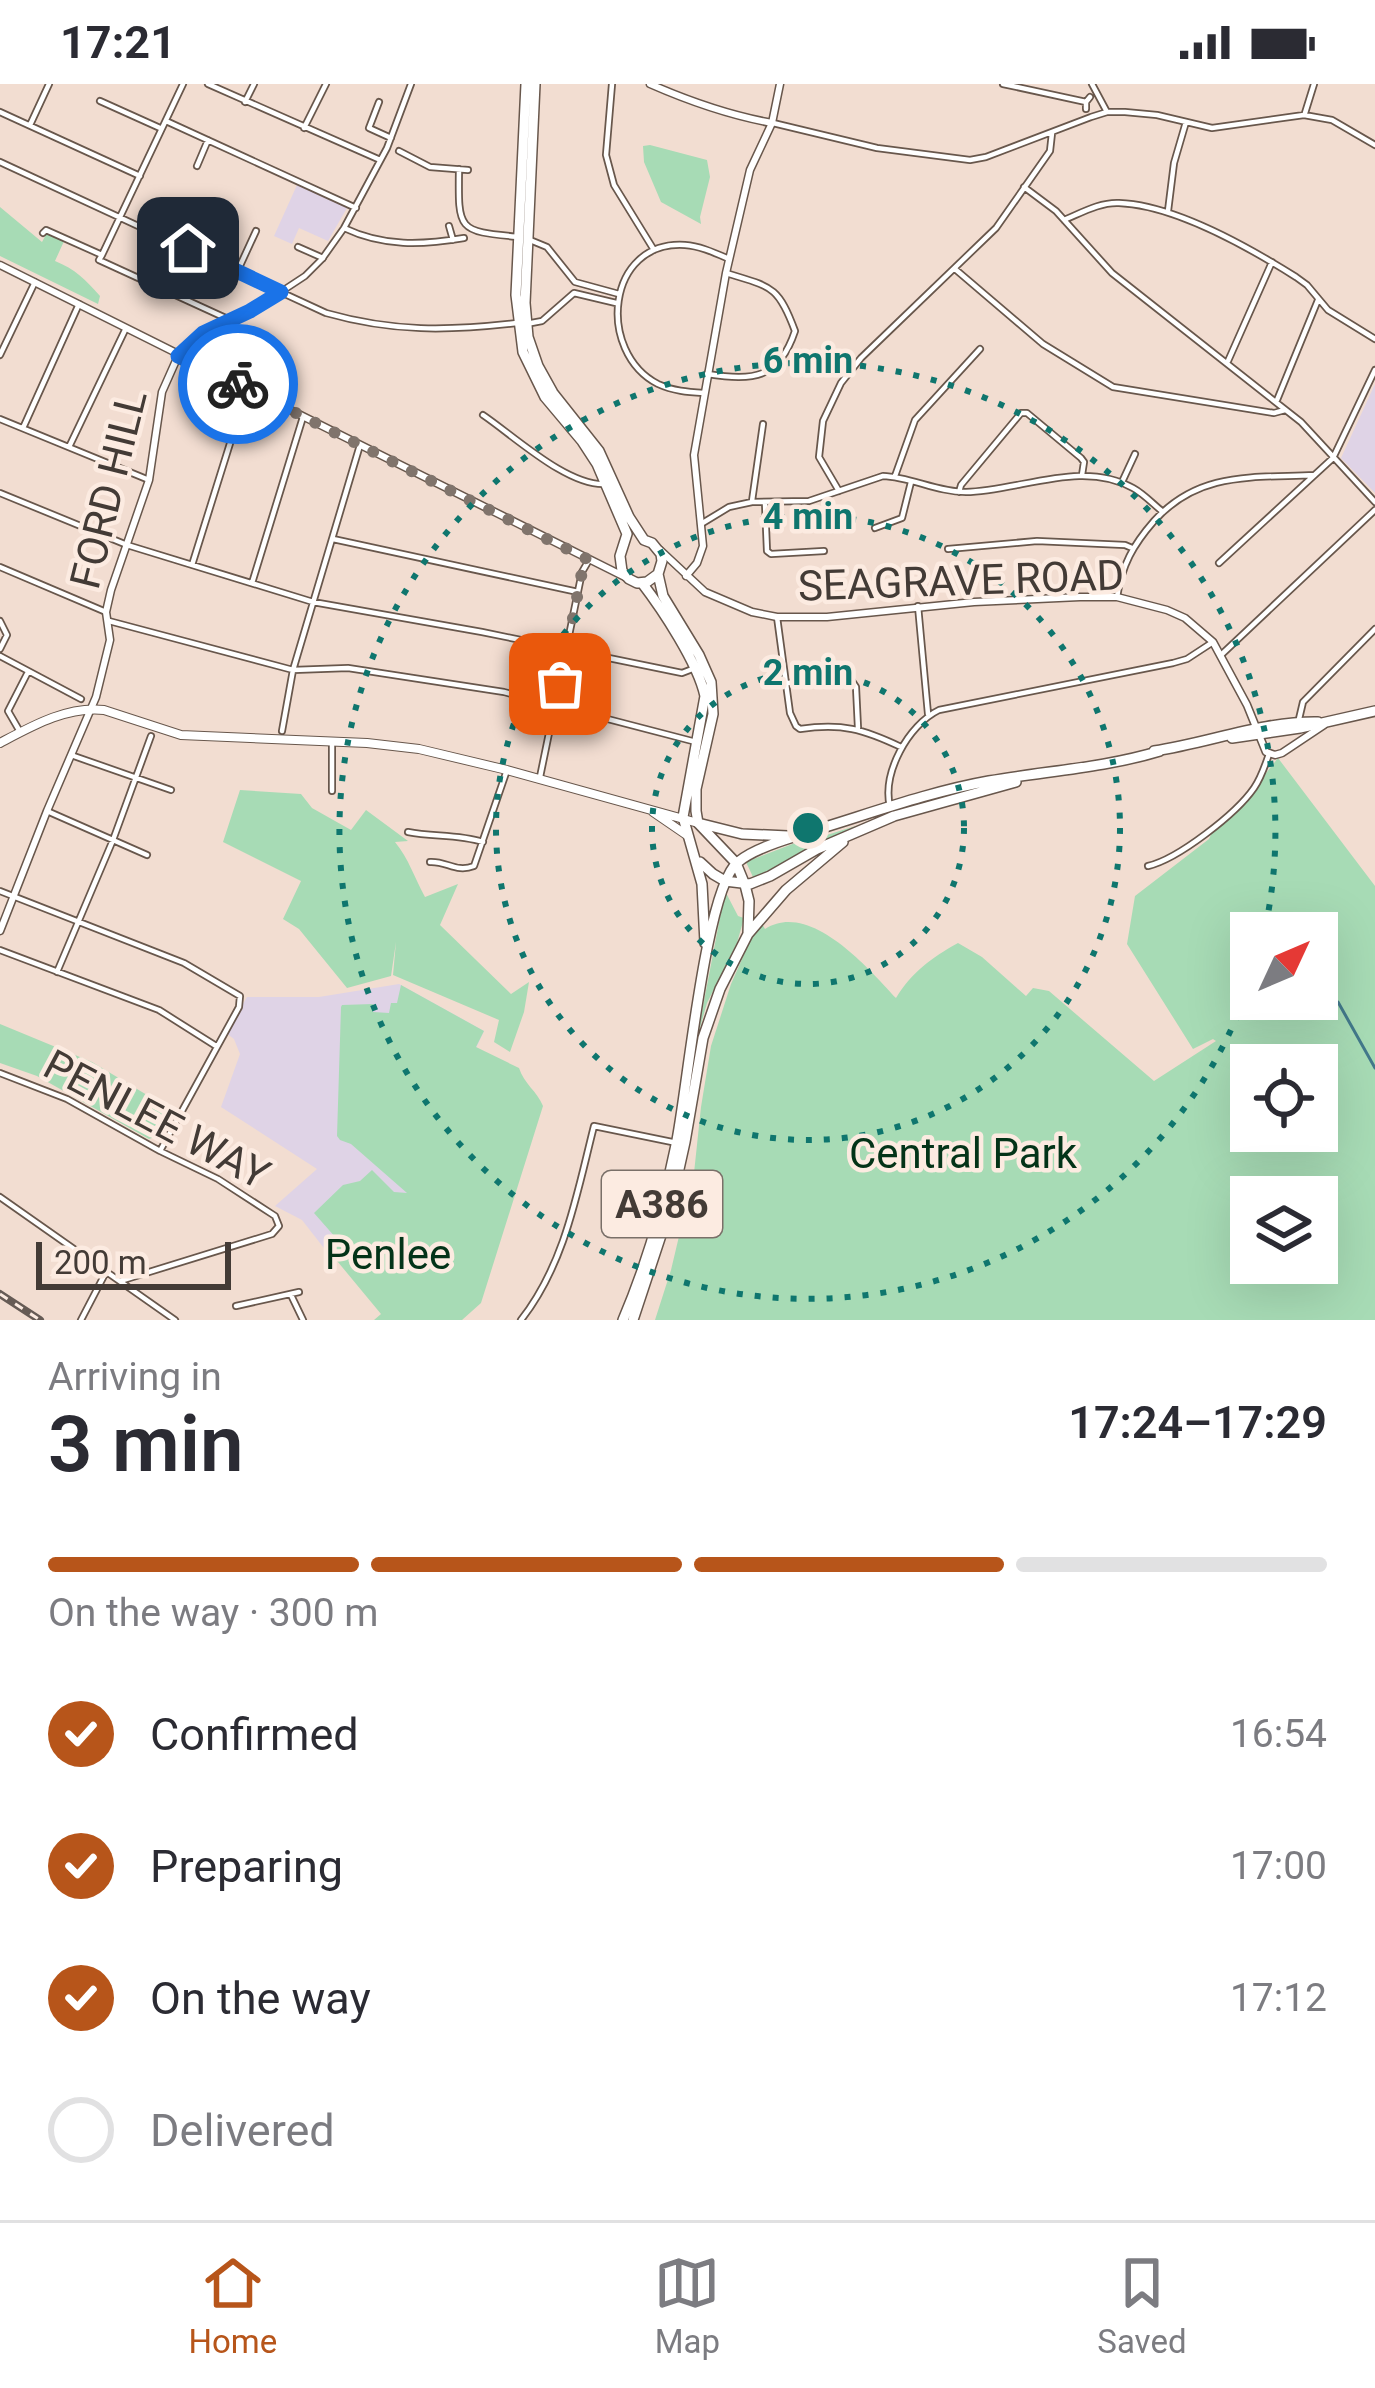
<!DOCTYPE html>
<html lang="en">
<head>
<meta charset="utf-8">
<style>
  :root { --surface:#fff; --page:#f2f2f3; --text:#2b2b33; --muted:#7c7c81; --line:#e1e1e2; --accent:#b7551a }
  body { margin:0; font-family:Roboto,sans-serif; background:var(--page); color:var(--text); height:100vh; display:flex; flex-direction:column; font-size:45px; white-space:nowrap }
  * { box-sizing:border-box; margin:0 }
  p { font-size:39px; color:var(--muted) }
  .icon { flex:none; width:66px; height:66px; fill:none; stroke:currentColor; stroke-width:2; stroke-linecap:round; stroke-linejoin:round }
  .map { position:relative; height:1236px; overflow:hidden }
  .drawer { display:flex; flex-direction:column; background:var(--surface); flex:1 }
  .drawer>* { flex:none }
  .needle { width:78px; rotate:46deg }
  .controls { position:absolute; left:1230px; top:828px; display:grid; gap:24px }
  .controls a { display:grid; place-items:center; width:108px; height:108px; border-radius:0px; background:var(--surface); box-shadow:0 12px 48px #0002; font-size:60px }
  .scale { position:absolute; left:36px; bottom:30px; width:195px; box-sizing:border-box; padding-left:12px; border:6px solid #433b36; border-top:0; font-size:33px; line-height:42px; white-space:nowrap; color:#433b36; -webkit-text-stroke:9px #fcebe1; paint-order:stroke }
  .pin { position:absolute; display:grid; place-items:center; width:102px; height:102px; color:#fff; margin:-51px; border-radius:24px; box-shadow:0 6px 18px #0006 }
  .courier { position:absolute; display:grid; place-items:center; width:120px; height:120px; margin:-60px; border:9px solid #1a73e8; border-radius:50%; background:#fff; color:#222; box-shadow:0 3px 15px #0007 }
  .headline em { font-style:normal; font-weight:600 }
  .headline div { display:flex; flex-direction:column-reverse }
  .headline { display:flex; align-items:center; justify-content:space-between; height:204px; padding:0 48px }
  h1 { font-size:78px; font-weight:600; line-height:90px }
  .bar { display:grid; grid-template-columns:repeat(4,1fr); gap:18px 12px; align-content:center; height:144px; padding:0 48px }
  .bar i { height:15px; border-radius:9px; background:var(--line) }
  .bar .current { background:var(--accent) }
  .bar p { grid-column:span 4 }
  ol { padding:0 48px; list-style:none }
  li { display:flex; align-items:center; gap:36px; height:132px }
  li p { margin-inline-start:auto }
  li .icon { padding:12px; border-radius:50%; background:var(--accent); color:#fff; stroke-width:4 }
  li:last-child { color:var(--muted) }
  li i { width:66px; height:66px; border:6px solid var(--line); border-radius:50% }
  .status { display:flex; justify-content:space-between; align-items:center; height:84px; padding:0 60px; background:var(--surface); direction:ltr }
  .status svg { height:33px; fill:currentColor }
  .tab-bar { display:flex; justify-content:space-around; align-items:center; height:168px; border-top:3px solid var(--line); background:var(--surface); font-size:33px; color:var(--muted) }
  .tab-bar a { display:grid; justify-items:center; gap:6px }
  .tab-bar .current { color:var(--accent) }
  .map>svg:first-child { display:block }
  .education { fill:#dfd3e6 }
  .green { fill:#a7dbb5; fill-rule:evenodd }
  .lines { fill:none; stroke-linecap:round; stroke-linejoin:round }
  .stream { stroke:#43798b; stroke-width:3 }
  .pedestrian-casing { stroke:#68574c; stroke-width:8 }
  .minor-casing { stroke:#68574c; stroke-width:8 }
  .tertiary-casing { stroke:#68574c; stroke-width:9 }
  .secondary-casing { stroke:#68574c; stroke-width:10 }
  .primary-casing { stroke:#68574c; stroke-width:12 }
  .pedestrian { stroke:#fff; stroke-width:4.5 }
  .minor { stroke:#fff; stroke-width:4.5 }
  .tertiary { stroke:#fff; stroke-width:6 }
  .secondary { stroke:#fff; stroke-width:8 }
  .primary { stroke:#fff; stroke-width:9 }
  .rail-casing { stroke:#665b55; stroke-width:8 }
  .rail { stroke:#fcebe1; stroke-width:3; stroke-dasharray:9; stroke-linecap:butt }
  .done { stroke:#80746c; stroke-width:12; stroke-dasharray:0 21.6 }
  .route { stroke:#1a73e8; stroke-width:15 }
  .ring { fill:none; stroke:#0f766e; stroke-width:6; stroke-dasharray:6 12 }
  .labels { text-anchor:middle; stroke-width:9; stroke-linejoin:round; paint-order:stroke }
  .shield { fill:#fcebe1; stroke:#7a7069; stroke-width:3 }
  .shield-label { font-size:39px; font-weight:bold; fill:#433b36 }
  .street-label { font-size:42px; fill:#433b36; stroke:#fcebe1 }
  .park-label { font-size:42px; fill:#033318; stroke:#fcebe1 }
  .centre { fill:#0f766e; stroke:#fcebe1; stroke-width:6 }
  .ring-label { font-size:36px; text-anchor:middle; font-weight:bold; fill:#0f766e; stroke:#fcebe1; stroke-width:9; stroke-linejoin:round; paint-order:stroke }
</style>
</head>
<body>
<div class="status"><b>17:21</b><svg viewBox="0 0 49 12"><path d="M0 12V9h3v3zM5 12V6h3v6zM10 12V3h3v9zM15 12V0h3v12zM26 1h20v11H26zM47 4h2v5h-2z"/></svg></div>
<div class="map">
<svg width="1375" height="1236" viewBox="0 0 1375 1236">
  <rect width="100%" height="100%" fill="#f2ddd1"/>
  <path class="education" d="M297 101 347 124 328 157 299 144 292 160 274 152Z
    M1375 300V409L1341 374Z
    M399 900 484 947 409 1110 375 1128 359 1132 330 1161 327 1168 302 1136 275 1122 317 1085 221 1023 240 970 234 955 226 949 247 913H319Z"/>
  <path class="green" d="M650 61 707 76 710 93 700 133 701 140 661 118 644 78 643 62Z
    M0 123 42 158 48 147 65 155 55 177C75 185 86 196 100 212L98 220 0 172Z
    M1278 674 1375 802V1236H655L671 1186 694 1089 701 1023 711 962 731 900 750 857 762 840 765 845C810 816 869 885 896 914 912 888 931 874 958 859L982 873 1026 912 1033 904 1049 907 1154 997 1216 957 1213 955 1193 965 1127 860 1135 812 1209 755 1214 744 1237 726ZM1251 849H1317V915H1251ZM1251 981H1317V1047H1251ZM1251 1113H1317V1179H1251Z
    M240 706 301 710 312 724 351 746 366 726 408 757 395 758C409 775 414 793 425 813L458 800 440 841 511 910 529 898 524 928 510 968 494 958 499 936 393 891 396 858 391 892 347 904 299 845 283 835 301 797 223 758Z
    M862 740 757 792 753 793 746 778 808 754 814 755Z
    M725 807 738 832 744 834 737 859 707 919 697 954Z
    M401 901 484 947 476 963 519 984C524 1000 537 1007 543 1022L481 1219 462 1236H374L381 1230 328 1166 336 1154 314 1129 343 1101 360 1097 372 1086 394 1108 407 1109 351 1060 340 1056 337 1052 341 923 342 921 373 920V928L389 929 391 919H397Z
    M0 940 92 978 167 1023 160 1051 149 1055 37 992 0 979Z"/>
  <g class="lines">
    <path class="stream" d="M1338 918 1375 984"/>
    <g class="pedestrian-casing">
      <path id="pedestrian" d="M298 163 323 174"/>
    </g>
    <g class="minor-casing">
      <path id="minor" d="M208 0 378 75
        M612 0 606 71 614 101 654 166
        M1003 0 1086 18
        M1092 0 1107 28
        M100 17 160 44
        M245 18 254 0
        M379 18 369 44 391 54
        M1086 25V18L1090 13
        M0 28 140 92
        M1305 29 1314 0
        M166 37 356 124
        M773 39 877 64 970 76 986 73 1091 33 1107 28H1125L1157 31 1212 44 1304 31 1332 36 1375 61
        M30 41 49 0
        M304 44 326 0
        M399 67 430 83 468 86
        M0 78 326 229C393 248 448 247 517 239
        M197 82 208 56
        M459 85C458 148 458 147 519 153
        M1024 103 1056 127 1112 189 1301 338 1375 418
        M1168 127 1174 79 1186 38
        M1064 136C1081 129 1100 118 1119 119 1174 121 1250 164 1296 193L1307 201 1328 226 1375 255
        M449 142 453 156
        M344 144C384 163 422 161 464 154
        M43 149 46 146 102 171 99 176 230 236
        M530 156 547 163 575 198 619 210
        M102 171 183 0
        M955 185 1043 260 1113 303 1274 329 1285 326
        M238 186 256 147
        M526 240 542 237 574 209 616 219
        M0 271 35 198
        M178 271 203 249 267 217 305 192 322 175 344 144 387 64 411 0
        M1228 277 1272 178
        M707 290C754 297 779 295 795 247 778 201 771 203 726 189
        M704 309C688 308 673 307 658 300 596 268 606 156 685 161 700 162 715 169 729 175
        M1277 316 1318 216
        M483 331C514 352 568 403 606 400
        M0 335 149 396
        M23 344 79 220
        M69 363 126 244
        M895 392 915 336 980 265
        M1122 398 1135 370
        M839 407 819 373 823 337 841 299 861 274 996 144 1050 67 1052 49
        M959 408 961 401 1021 329H1027L1081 374 1084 378 1082 391
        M0 409 127 461 313 518 482 548 682 589 695 584
        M752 417 763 340
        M765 419 767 467 771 470 824 467
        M701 440 729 423 752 418 809 417 883 392C911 393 937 408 966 408 1020 407 1082 375 1133 404 1144 410 1153 420 1163 428
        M875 444 902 434 911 398
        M333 455 578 508
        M948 465 1037 457 1125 461 1132 464
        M1219 479 1333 374 1375 286
        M192 481 247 305
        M0 483 106 528
        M252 499 303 333
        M1117 513C1122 481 1133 461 1154 437 1199 387 1253 394 1314 391
        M918 522 928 630
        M777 533 790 629 796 642 800 645C842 639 863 645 901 663
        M0 537 7 551 0 565
        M109 537 293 586 348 584 504 608 696 658
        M1221 571 1375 426
        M0 572 81 615
        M788 599 842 593 850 594 856 603 858 644
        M1299 635 1303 618 1375 545
        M19 646 8 627 28 588
        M282 647 293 586 360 361
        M71 671 171 706
        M540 693 582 488 589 476
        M332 707V659
        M890 723C882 689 908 641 939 626L1173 579 1187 575 1213 558
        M47 727 147 771
        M408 748C433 753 458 750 483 758
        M430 778C447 777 456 789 474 782L507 686
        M1148 782C1178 775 1236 730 1254 704 1261 694 1265 682 1269 670
        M0 807 184 879 240 912 239 923 160 1067
        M0 866 159 926 216 962
        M57 888 113 756 151 652
        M0 989 67 1015 160 1067 218 1095 275 1132 279 1142 272 1150 120 1197
        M0 1113 175 1236
        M291 1211 303 1236
        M236 1222 299 1208
        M81 1236 106 1188
        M521 1236C565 1180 577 1109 594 1042L677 1059"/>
    </g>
    <g class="tertiary-casing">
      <path id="tertiary" d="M650 0C691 18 728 31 772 39
        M0 181 625 493
        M660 466 705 508 752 528 777 533H827L974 518 1080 513H1117L1167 526 1185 534 1213 558 1247 621 1266 668 1275 671 1282 669 1324 641
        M686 492 697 479 703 462 694 371 726 189 750 86 772 39 780 0
        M0 847 47 727 96 613 110 556 106 528 111 506 149 396 162 308 178 272"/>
    </g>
    <g class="secondary-casing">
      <path id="secondary" d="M0 659C32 642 67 622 104 626L181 651 367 659 419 665 507 686 698 739
        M653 728 688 752"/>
    </g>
    <g class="primary-casing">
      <path id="primary" d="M526 0 516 211 523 268 545 313 582 357 597 380 627 450 620 472 622 487 629 495 637 499 647 498 658 490
        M535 0 525 219 528 253 538 282 553 309 599 367 629 433 644 456 652 459 661 470 662 477 658 490 663 512 699 571 711 598 713 630 696 705V727L698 739 736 779 745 801 749 817 748 850 720 905 703 954 685 1058 671 1121 633 1236
        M642 499C662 525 698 579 705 612L683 733 702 800 705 859
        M1232 654 1300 644 1375 627
        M1154 667C1209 659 1262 637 1318 638
        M698 739 742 750 788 752
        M700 778 713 790 725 797 750 800 770 792 817 765 894 732 1016 698
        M748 850 786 806 843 758
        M623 1236C647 1180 664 1120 676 1061 687 1011 705 804 738 778 757 762 798 752 822 744 877 727 933 707 989 697 1046 687 1104 684 1160 667"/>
    </g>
    <use href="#pedestrian" class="pedestrian"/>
    <use href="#minor" class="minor"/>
    <use href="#tertiary" class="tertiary"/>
    <use href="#secondary" class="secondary"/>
    <use href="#primary" class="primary"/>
    <g class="rail-casing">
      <path id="rail" d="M0 1210 40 1236"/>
    </g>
    <use href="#rail" class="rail"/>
  </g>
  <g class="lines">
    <path class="done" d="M238 300 589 476 582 488 560 600"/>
    <path class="route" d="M188 164 281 208 250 227 203 249 178 272 238 300"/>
  </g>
  <g class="ring">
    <circle cx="808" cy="744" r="156"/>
    <circle cx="808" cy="744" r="312"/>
    <path d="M1251 896A468 468 0 1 1 1265 845"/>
  </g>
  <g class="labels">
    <rect class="shield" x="602" y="1087" width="120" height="66" rx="9"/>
    <g class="shield-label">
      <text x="662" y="1134">A386</text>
    </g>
    <g class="street-label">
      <text transform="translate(108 405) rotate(-76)" y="15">FORD HILL</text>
      <text transform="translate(961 496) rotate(-2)" y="15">SEAGRAVE ROAD</text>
      <text transform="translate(157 1035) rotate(28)" y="15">PENLEE WAY</text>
    </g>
    <g class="park-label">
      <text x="963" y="1084">Central Park</text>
      <text x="388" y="1185">Penlee</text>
    </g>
  </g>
  <circle cx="808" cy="744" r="18" class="centre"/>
  <g class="ring-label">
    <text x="808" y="289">6 min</text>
    <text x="808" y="445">4 min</text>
    <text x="808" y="601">2 min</text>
  </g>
</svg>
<div class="controls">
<a><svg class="needle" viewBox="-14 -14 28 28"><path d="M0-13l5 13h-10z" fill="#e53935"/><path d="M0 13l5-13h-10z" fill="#7c7c81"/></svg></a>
<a><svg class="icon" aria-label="locate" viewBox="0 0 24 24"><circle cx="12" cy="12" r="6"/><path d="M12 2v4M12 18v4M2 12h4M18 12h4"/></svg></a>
<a><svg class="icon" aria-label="layers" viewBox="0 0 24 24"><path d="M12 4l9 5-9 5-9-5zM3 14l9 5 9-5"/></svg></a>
</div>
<div class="scale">200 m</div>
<div class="pin" style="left:560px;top:600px;background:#ea580c"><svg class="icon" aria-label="bag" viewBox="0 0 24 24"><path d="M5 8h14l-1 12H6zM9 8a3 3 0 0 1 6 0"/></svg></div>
<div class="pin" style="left:188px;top:164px;background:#1f2937"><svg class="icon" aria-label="home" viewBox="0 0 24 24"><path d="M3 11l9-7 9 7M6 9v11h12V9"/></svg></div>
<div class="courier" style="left:238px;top:300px"><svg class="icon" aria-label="bike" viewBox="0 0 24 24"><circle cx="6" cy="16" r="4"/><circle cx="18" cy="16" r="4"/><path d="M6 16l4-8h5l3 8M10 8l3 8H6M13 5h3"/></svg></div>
</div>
<section class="drawer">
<div class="headline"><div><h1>3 min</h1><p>Arriving in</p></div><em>17:24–17:29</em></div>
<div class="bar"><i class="current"></i><i class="current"></i><i class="current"></i><i></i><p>On the way · 300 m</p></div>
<ol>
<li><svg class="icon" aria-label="check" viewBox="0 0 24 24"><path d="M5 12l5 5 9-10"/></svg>Confirmed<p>16:54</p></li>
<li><svg class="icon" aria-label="check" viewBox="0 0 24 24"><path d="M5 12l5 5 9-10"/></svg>Preparing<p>17:00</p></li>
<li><svg class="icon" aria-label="check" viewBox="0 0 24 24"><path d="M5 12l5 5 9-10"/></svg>On the way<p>17:12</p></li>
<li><i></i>Delivered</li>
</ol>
</section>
<nav class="tab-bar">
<a class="current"><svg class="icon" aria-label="home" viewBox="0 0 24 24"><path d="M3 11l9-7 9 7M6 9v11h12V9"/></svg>Home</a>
<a><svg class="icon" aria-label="map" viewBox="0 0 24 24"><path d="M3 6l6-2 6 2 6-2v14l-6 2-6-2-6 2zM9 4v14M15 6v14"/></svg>Map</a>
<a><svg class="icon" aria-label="saved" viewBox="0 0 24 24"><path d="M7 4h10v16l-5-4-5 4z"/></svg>Saved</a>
</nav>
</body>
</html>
